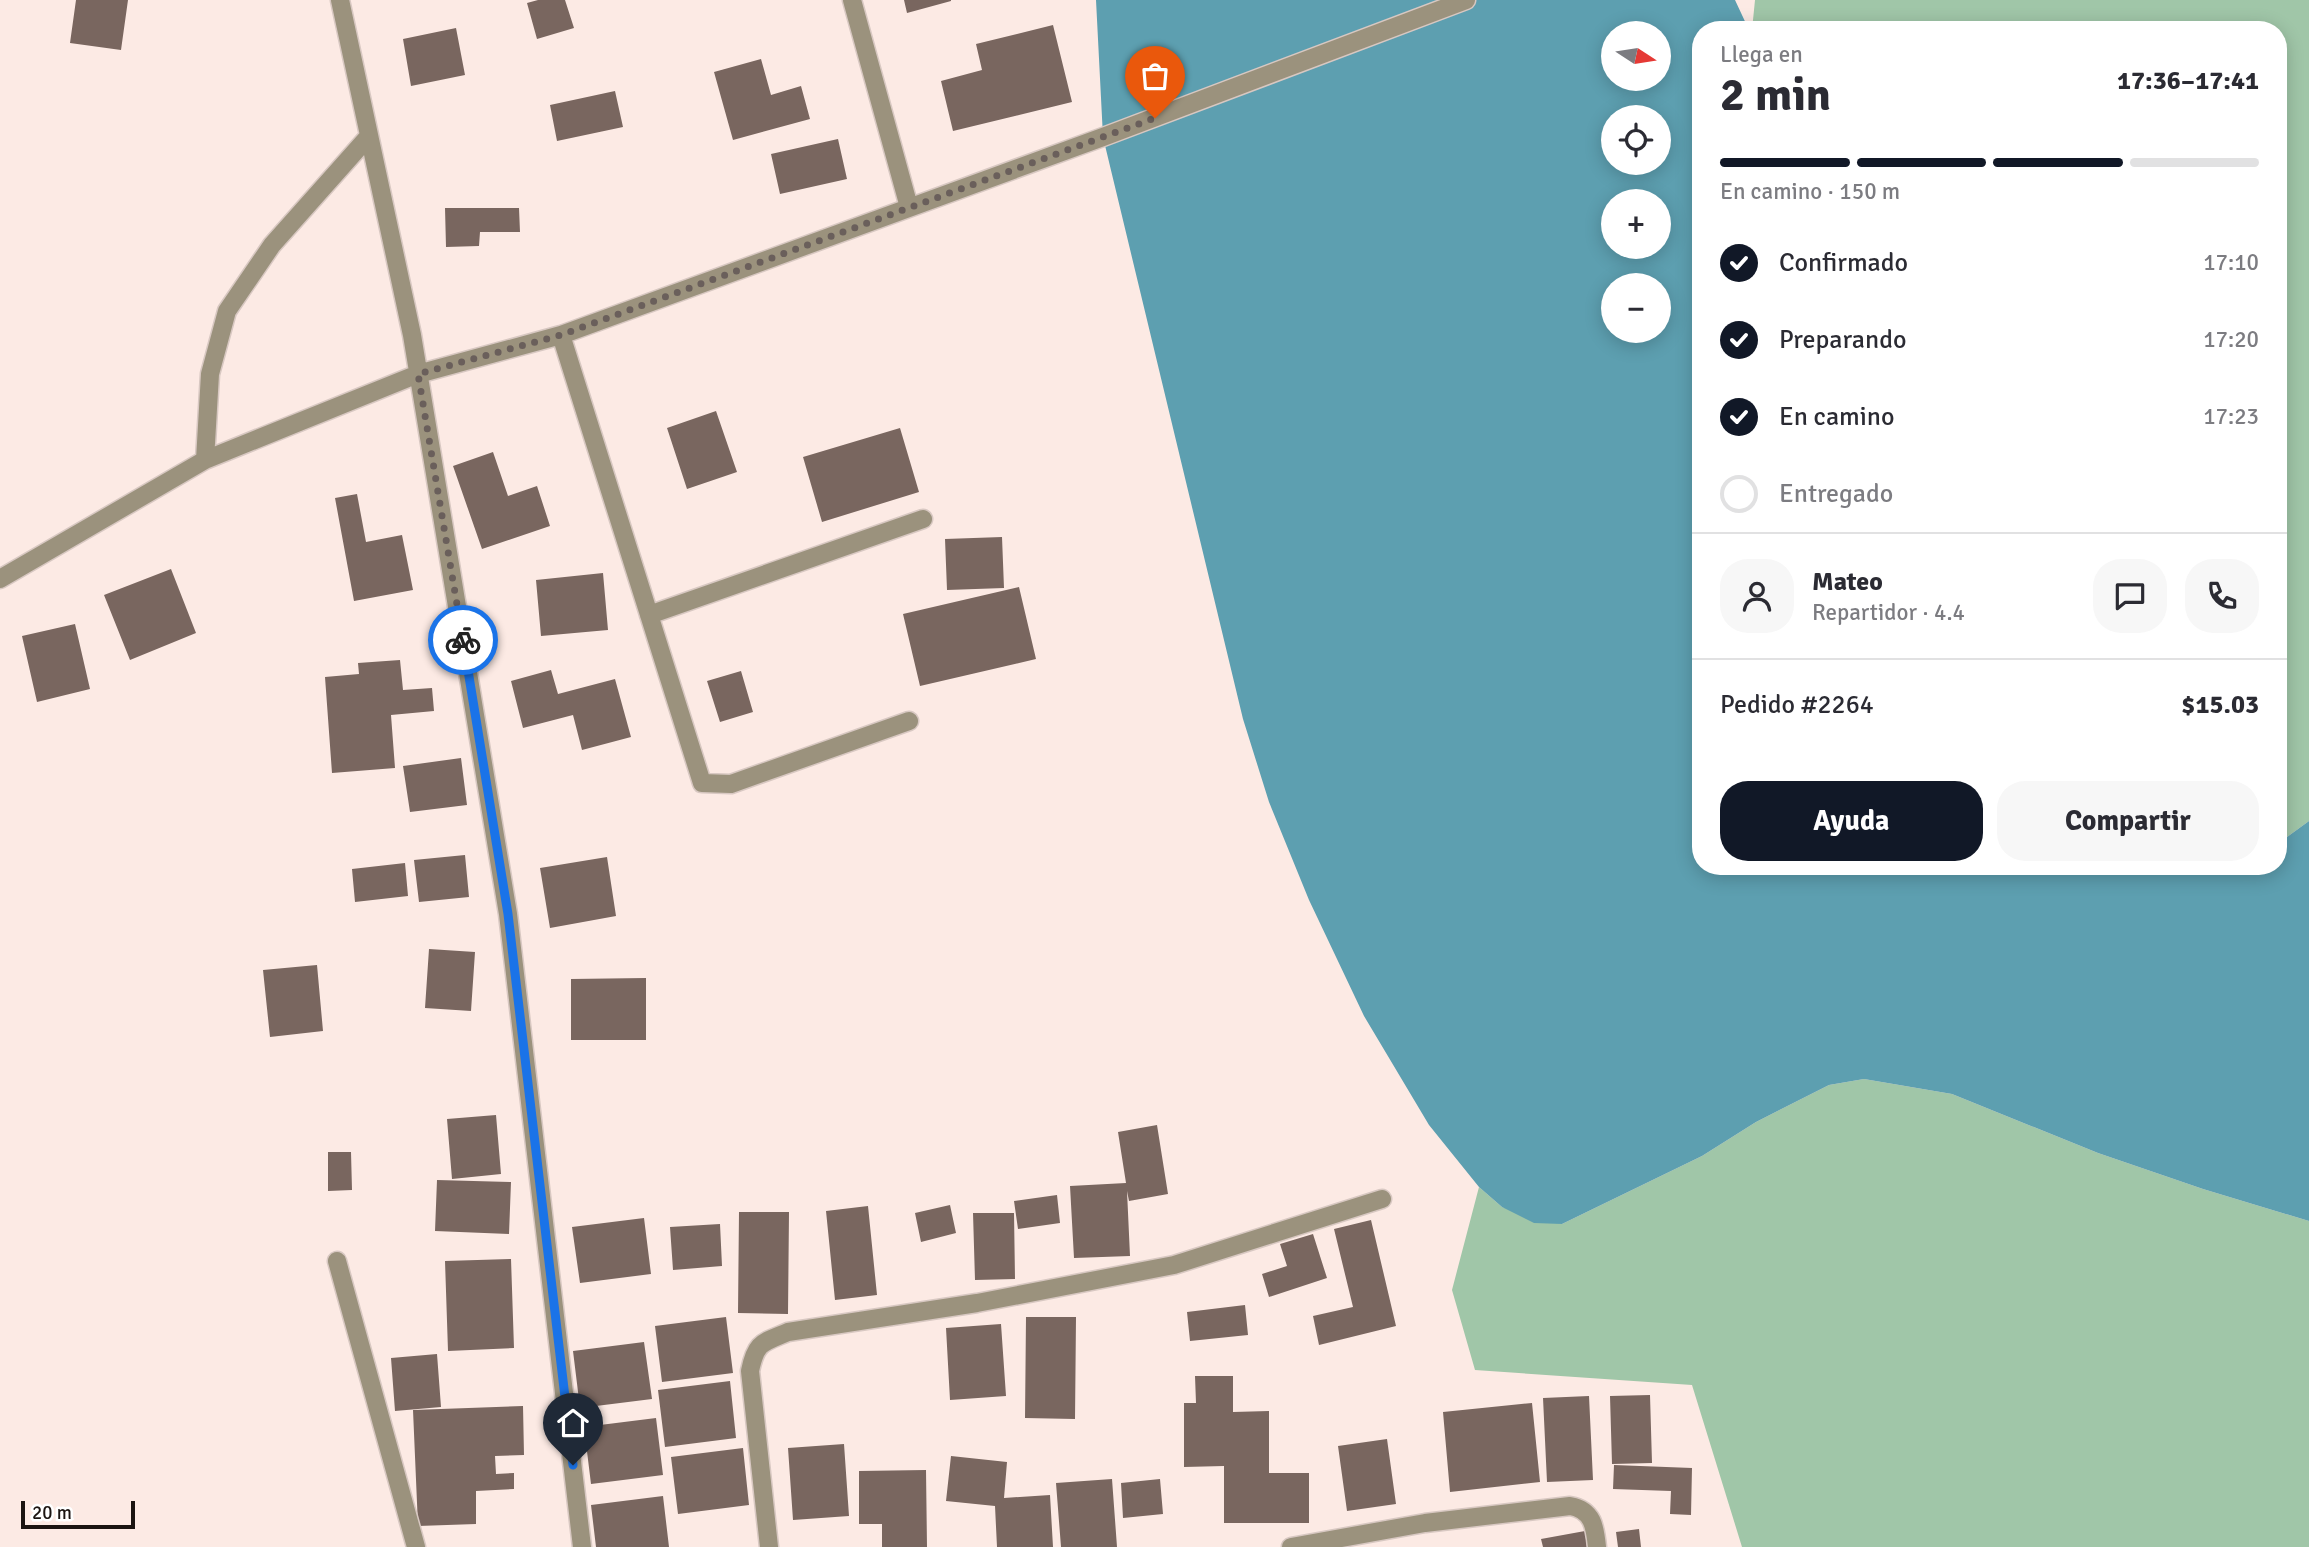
<!DOCTYPE html>
<html lang="es">
<head>
<meta charset="utf-8">
<style>
  :root { --surface:#fff; --page:#f7f7f7; --text:#2b2b33; --muted:#7c7c81; --line:#e1e1e2; --accent:#111827 }
  body { margin:0; font-family:Signika,sans-serif; background:var(--page); color:var(--text); height:100vh; display:flex; flex-direction:column; font-size:26px; white-space:nowrap }
  * { box-sizing:border-box; margin:0 }
  p { font-size:23px; color:var(--muted) }
  .icon { flex:none; width:38px; height:38px; fill:none; stroke:currentColor; stroke-width:2; stroke-linecap:round; stroke-linejoin:round }
  .map { position:relative; flex:1; overflow:hidden }
  .sheet { position:absolute; left:1692px; top:21px; width:595px; height:854px; display:flex; flex-direction:column; background:var(--surface); border-radius:28px; box-shadow:0 4px 18px #0003 }
  .sheet>* { flex:none }
  .needle { width:46px; rotate:102deg }
  .fabs { position:absolute; left:1601px; top:21px; display:grid; gap:14px }
  .fabs a { display:grid; place-items:center; width:70px; height:70px; border-radius:50%; background:var(--surface); box-shadow:0 4px 18px #0003; font-size:35px }
  .scale { position:absolute; left:21px; bottom:18px; width:114px; box-sizing:border-box; padding-left:7px; border:4px solid #1b1411; border-top:0; font-size:19px; line-height:24px; white-space:nowrap; color:#1b1411; -webkit-text-stroke:5px #fff; paint-order:stroke }
  .pin { position:absolute; display:grid; place-items:center; width:60px; height:60px; color:#fff; margin:-72px -30px; border-radius:50% 50% 50% 0; rotate:-45deg; box-shadow:0 0 7px #0007 }
  .pin .icon { rotate:45deg }
  .courier { position:absolute; display:grid; place-items:center; width:70px; height:70px; margin:-35px; border:5px solid #1a73e8; border-radius:50%; background:#fff; color:#222; box-shadow:0 2px 9px #0007 }
  .summary em { font-style:normal; font-weight:800 }
  .summary div { display:flex; flex-direction:column-reverse }
  .summary { display:flex; align-items:center; justify-content:space-between; height:119px; padding:0 28px }
  h1 { font-size:46px; font-weight:800; line-height:52px }
  .bar { display:grid; grid-template-columns:repeat(4,1fr); gap:10px 7px; align-content:center; height:84px; padding:0 28px }
  .bar i { height:9px; border-radius:5px; background:var(--line) }
  .bar .active { background:var(--accent) }
  .bar p { grid-column:span 4 }
  .line { display:flex; align-items:center; gap:18px; padding:0 28px; border-top:2px solid var(--line) }
  .line div { flex:1 }
  .round { display:grid; place-items:center; flex:none; width:74px; height:74px; border-radius:28px; background:var(--page) }
  ol { padding:0 28px; list-style:none }
  li { display:flex; align-items:center; gap:21px; height:77px }
  li p { margin-inline-start:auto }
  li .icon { padding:7px; border-radius:50%; background:var(--accent); color:#fff; stroke-width:4 }
  li:last-child { color:var(--muted) }
  li i { width:38px; height:38px; border:4px solid var(--line); border-radius:50% }
  .primary-button { display:flex; gap:14px; margin-top:auto; padding:14px 28px }
  .primary-button a { flex:1; height:80px; border-radius:28px; background:var(--accent); color:#fff; font-size:28px; font-weight:800; line-height:80px; text-align:center }
  .primary-button a+a { background:var(--page); color:var(--text) }
  .map>svg:first-child { display:block }
  .green { fill:#a0c6a8 }
  .water { fill:#5d9fb0; fill-rule:evenodd }
  .building { fill:#79665f }
  .lines { fill:none; stroke-linecap:round; stroke-linejoin:round }
  .minor-casing { stroke:#d8c8c2; stroke-width:21 }
  .minor { stroke:#9b927d; stroke-width:18 }
  .done { stroke:#6a5f5b; stroke-width:7; stroke-dasharray:0 12.6 }
  .route { stroke:#1a73e8; stroke-width:9 }
</style>
</head>
<body>
<div class="map">
<svg width="2309" height="1547" viewBox="0 0 2309 1547">
  <rect width="100%" height="100%" fill="#fceae4"/>
  <path class="green" d="M1755 0H2309V821L2279 843 2278 30H1752Z
    M1864 1079 1952 1094 2098 1153 2203 1189 2309 1221V1547H1742L1692 1385 1475 1370 1452 1290 1479 1187 1502 1207 1562 1224 1702 1156 1756 1122 1829 1085Z"/>
  <path class="water" d="M1096 0H1735L1749 30H1701V866H2278L2279 843 2309 821V1221L2203 1189 2098 1153 1952 1094 1864 1079 1829 1085 1756 1122 1702 1156 1562 1224 1534 1223 1502 1207 1479 1187 1429 1125 1364 1016 1309 900 1269 802 1243 719 1103 137ZM1614 33H1659V79H1614ZM1614 117H1659V163H1614ZM1614 201H1659V247H1614ZM1614 285H1659V331H1614Z"/>
  <path class="building" d="M76 0H128L121 50 70 43Z
    M538 0H565L574 28 537 39 527 3Z
    M904 0H951V1L907 13Z
    M1053 25 1072 102 953 131 941 81 982 70 976 44Z
    M456 28 465 75 411 86 403 39Z
    M761 59 771 95 801 86 810 119 733 140 714 72Z
    M615 91 623 127 557 141 550 105Z
    M838 139 847 179 780 194 771 154Z
    M445 208H519L520 232H480L479 246 446 247Z
    M716 411 737 472 687 489 667 428Z
    M900 428 919 492 822 522 803 457Z
    M493 452 508 496 537 486 550 526 482 549 453 466Z
    M357 494 366 542 402 535 413 590 354 601 335 498Z
    M1002 537 1004 588 947 590 945 539Z
    M171 569 196 633 130 660 104 595Z
    M603 573 608 630 541 636 536 580Z
    M1019 587 1036 659 920 686 903 614Z
    M75 624 90 689 37 702 22 636Z
    M400 660 403 690 432 688 434 711 391 715 395 768 332 773 325 677 359 674 358 663Z
    M551 670 558 694 615 679 631 737 582 750 573 715 523 728 511 681Z
    M741 671 753 712 720 722 707 681Z
    M461 758 467 805 410 812 403 766Z
    M465 855 469 897 419 902 414 860Z
    M607 857 616 916 550 928 540 868Z
    M405 863 408 896 355 902 352 869Z
    M429 949 475 952 471 1011 425 1008Z
    M317 965 323 1031 270 1037 263 970Z
    M646 978V1040H571V979Z
    M496 1115 501 1174 452 1179 447 1119Z
    M1157 1125 1168 1194 1129 1201 1127 1191 1130 1256 1074 1258 1070 1186 1126 1183 1118 1132Z
    M328 1152H351L352 1190 328 1191Z
    M437 1180 511 1182 509 1234 435 1231Z
    M1057 1195 1060 1223 1018 1229 1014 1201Z
    M950 1205 956 1233 921 1242 915 1213Z
    M868 1206 877 1295 835 1300 826 1211Z
    M739 1212H789L788 1314 738 1313Z
    M973 1213H1014L1015 1279 975 1280Z
    M644 1218 651 1274 580 1283 572 1227Z
    M1371 1220 1396 1326 1319 1345 1313 1316 1353 1307 1334 1229Z
    M720 1224 722 1266 673 1270 670 1227Z
    M1313 1234 1327 1278 1269 1297 1262 1274 1287 1266 1280 1244Z
    M511 1259 514 1348 448 1351 445 1261Z
    M1245 1305 1248 1335 1190 1341 1187 1312Z
    M726 1317 733 1373 662 1382 655 1326Z
    M1026 1317H1076L1075 1419 1025 1418Z
    M1001 1324 1006 1396 950 1400 946 1328Z
    M644 1342 652 1399 580 1408 573 1351Z
    M437 1354 441 1407 395 1411 391 1358Z
    M1195 1376H1233V1412L1269 1411V1473H1309V1523H1224V1466L1184 1467V1403H1196Z
    M730 1381 736 1438 665 1447 658 1390Z
    M1650 1395 1652 1463 1612 1464 1610 1396Z
    M1589 1396 1593 1480 1547 1482 1543 1398Z
    M1532 1403 1540 1482 1450 1492 1443 1412Z
    M523 1406 524 1455 495 1456 496 1474 514 1473V1489L476 1491V1524L418 1526 413 1410Z
    M656 1418 663 1475 591 1484 584 1427Z
    M1387 1439 1396 1504 1347 1511 1338 1446Z
    M844 1444 849 1516 793 1520 788 1448Z
    M743 1448 749 1505 678 1514 671 1457Z
    M951 1456 1007 1462 1004 1498 1050 1495 1053 1547H997L995 1506 946 1501Z
    M1614 1465 1692 1468 1691 1515 1670 1514 1671 1491 1613 1489Z
    M926 1470 927 1547H882V1524H859V1471Z
    M1112 1479 1117 1547H1061L1056 1483Z
    M1160 1479 1163 1514 1123 1518 1121 1483Z
    M663 1496 669 1547H596L591 1505Z
    M1639 1529 1641 1547H1618L1616 1532Z
    M1585 1531 1587 1547H1543L1541 1539Z"/>
  <g class="lines">
    <g class="minor-casing">
      <path id="minor" d="M340 0 412 335 508 914 582 1547
        M852 0 909 207
        M561 335 702 783 731 784 909 721
        M205 460 210 374 227 311 272 245 369 136
        M0 579 205 460 418 374 561 335 1103 137 1466 0
        M649 615 923 519
        M337 1261 416 1547
        M769 1547 750 1371C756 1342 762 1343 788 1332L977 1303 1174 1265 1382 1199
        M1291 1547 1425 1523 1570 1506C1593 1510 1595 1527 1597 1547"/>
    </g>
    <use href="#minor" class="minor"/>
  </g>
  <g class="lines">
    <path class="done" d="M463 640 418 374 561 335 1155 118"/>
    <path class="route" d="M463 640 508 914 573 1465"/>
  </g>
</svg>
<div class="fabs">
<a><svg class="needle" viewBox="-14 -14 28 28"><path d="M0-13l5 13h-10z" fill="#e53935"/><path d="M0 13l5-13h-10z" fill="#7c7c81"/></svg></a>
<a><svg class="icon" aria-label="locate" viewBox="0 0 24 24"><circle cx="12" cy="12" r="6"/><path d="M12 2v4M12 18v4M2 12h4M18 12h4"/></svg></a>
<a>+</a>
<a>−</a>
</div>
<div class="scale">20 m</div>
<div class="pin" style="left:1155px;top:118px;background:#ea580c"><svg class="icon" aria-label="bag" viewBox="0 0 24 24"><path d="M5 8h14l-1 12H6zM9 8a3 3 0 0 1 6 0"/></svg></div>
<div class="pin" style="left:573px;top:1465px;background:#1f2937"><svg class="icon" aria-label="home" viewBox="0 0 24 24"><path d="M3 11l9-7 9 7M6 9v11h12V9"/></svg></div>
<div class="courier" style="left:463px;top:640px"><svg class="icon" aria-label="bike" viewBox="0 0 24 24"><circle cx="6" cy="16" r="4"/><circle cx="18" cy="16" r="4"/><path d="M6 16l4-8h5l3 8M10 8l3 8H6M13 5h3"/></svg></div>
<section class="sheet">
<div class="summary"><div><h1>2 min</h1><p>Llega en</p></div><em>17:36–17:41</em></div>
<div class="bar"><i class="active"></i><i class="active"></i><i class="active"></i><i></i><p>En camino · 150 m</p></div>
<ol>
<li><svg class="icon" aria-label="check" viewBox="0 0 24 24"><path d="M5 12l5 5 9-10"/></svg>Confirmado<p>17:10</p></li>
<li><svg class="icon" aria-label="check" viewBox="0 0 24 24"><path d="M5 12l5 5 9-10"/></svg>Preparando<p>17:20</p></li>
<li><svg class="icon" aria-label="check" viewBox="0 0 24 24"><path d="M5 12l5 5 9-10"/></svg>En camino<p>17:23</p></li>
<li><i></i>Entregado</li>
</ol>
<div class="line" style="height:126px"><a class="round"><svg class="icon" aria-label="person" viewBox="0 0 24 24"><circle cx="12" cy="8" r="4"/><path d="M4 21q1-7 8-7t8 7"/></svg></a><div><b>Mateo</b><p>Repartidor · 4.4</p></div><a class="round"><svg class="icon" aria-label="chat" viewBox="0 0 24 24"><path d="M4 5h16v11H9l-5 4z"/></svg></a><a class="round"><svg class="icon" aria-label="phone" viewBox="0 0 24 24"><path d="M5 4h4l2 5-3 2q2 4 5 5l2-3 5 2v4C11 20 4 13 5 4z"/></svg></a></div>
<div class="line" style="height:91px"><div>Pedido #2264</div><b>$15.03</b></div>
<div class="primary-button"><a>Ayuda</a><a>Compartir</a></div>
</section>
</div>
</body>
</html>
